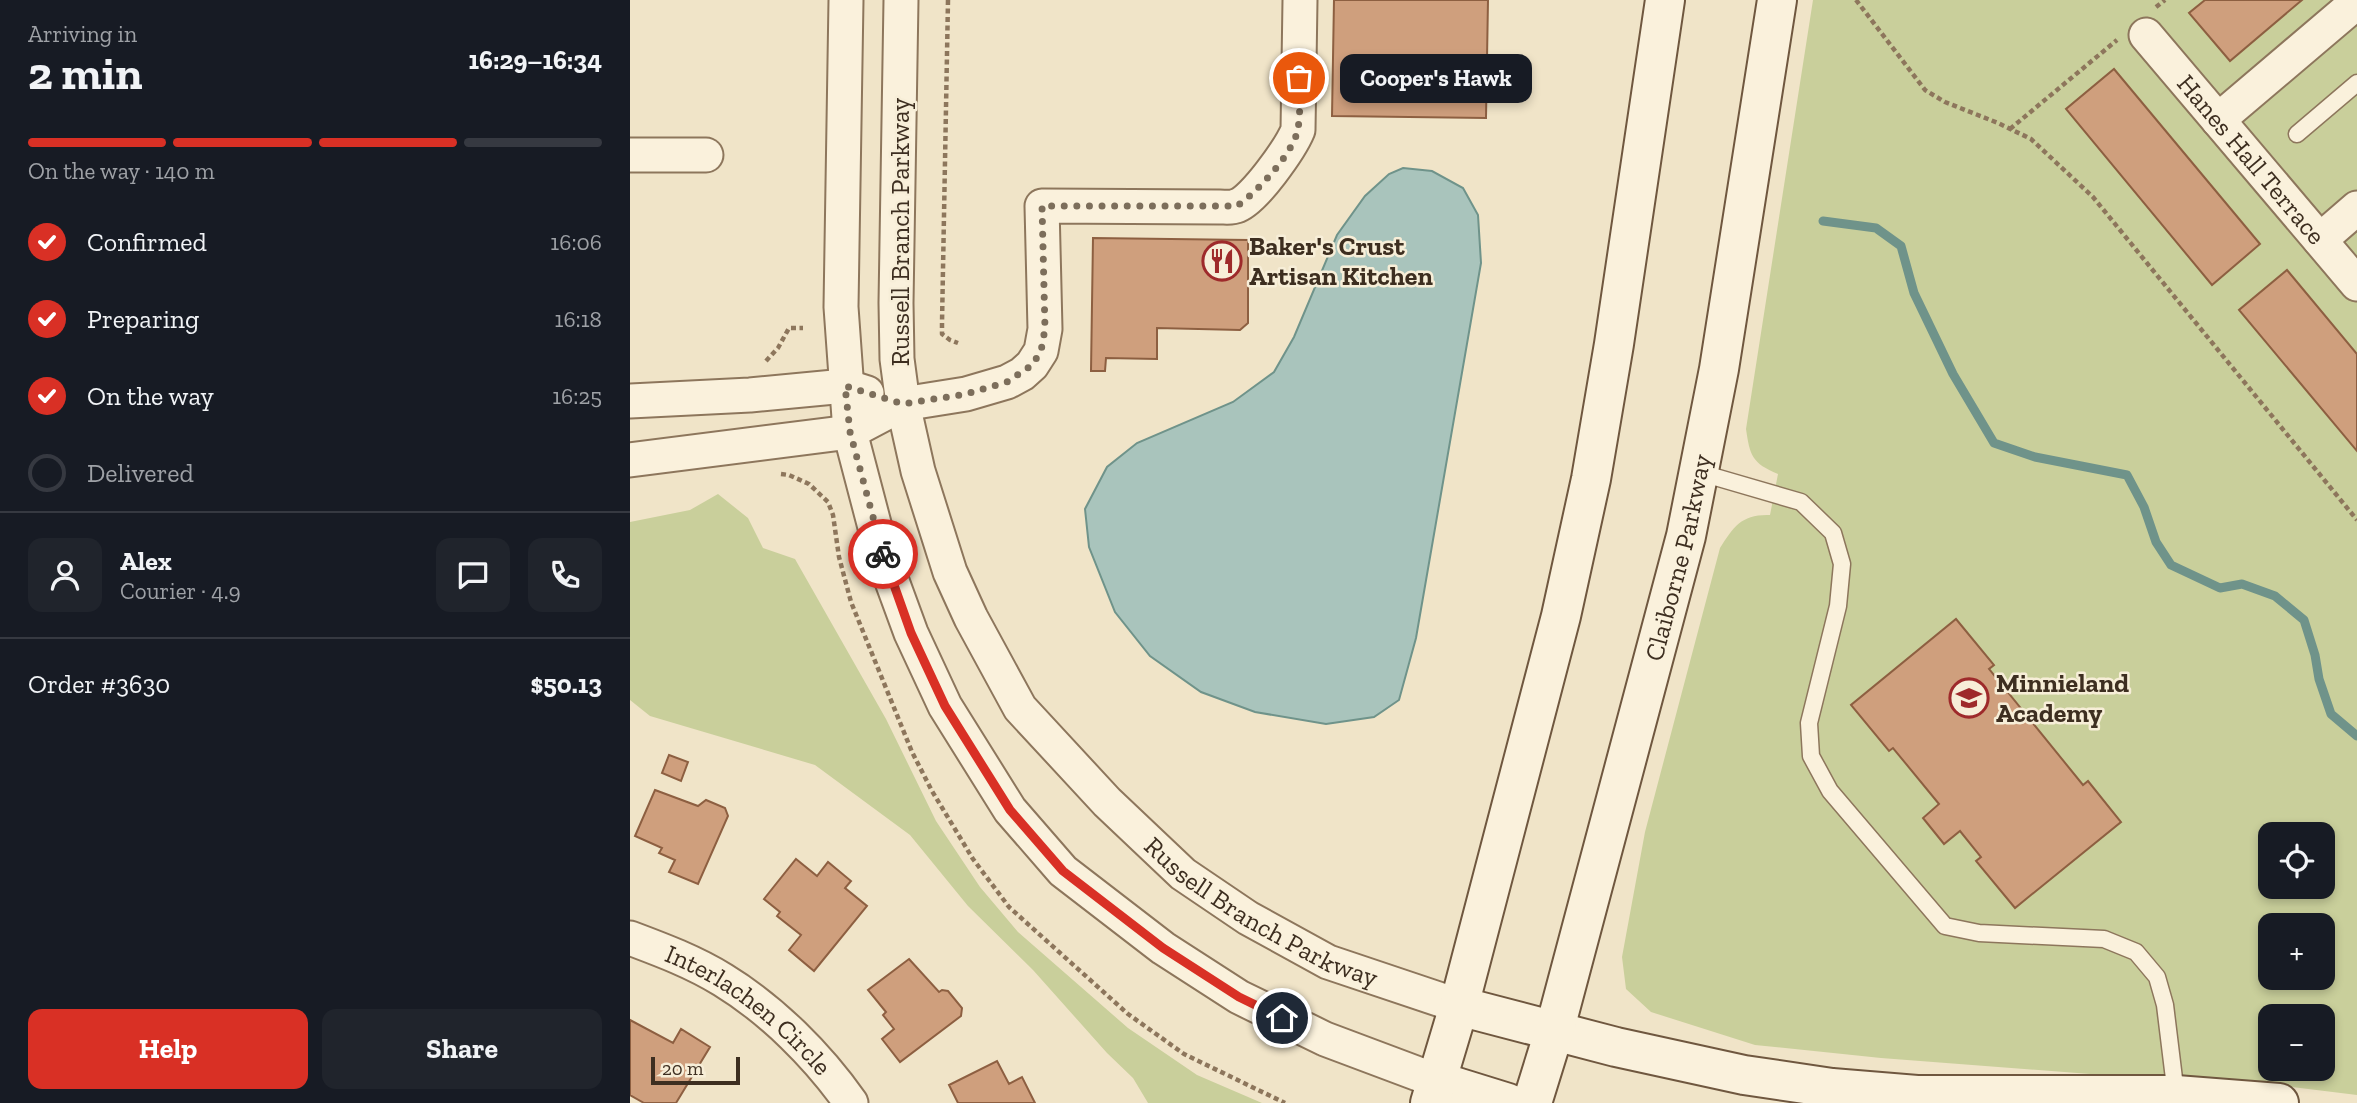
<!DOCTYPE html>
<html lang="en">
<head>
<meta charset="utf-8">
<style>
  :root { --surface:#171b24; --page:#20242c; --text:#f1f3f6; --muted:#9ea1a6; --line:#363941; --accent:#d93025 }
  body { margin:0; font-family:"Zilla Slab",serif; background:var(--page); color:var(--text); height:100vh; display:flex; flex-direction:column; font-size:26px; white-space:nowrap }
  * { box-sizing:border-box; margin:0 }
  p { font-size:23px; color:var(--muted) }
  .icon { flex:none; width:38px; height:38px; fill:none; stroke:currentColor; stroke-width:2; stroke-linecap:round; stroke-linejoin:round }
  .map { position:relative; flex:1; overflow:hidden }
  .side { display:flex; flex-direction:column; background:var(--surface); width:630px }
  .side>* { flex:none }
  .controls { position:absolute; left:1628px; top:822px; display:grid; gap:14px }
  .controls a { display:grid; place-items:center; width:77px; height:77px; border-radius:14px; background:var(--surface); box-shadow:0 4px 10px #0003; font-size:35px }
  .scale { position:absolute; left:21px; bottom:18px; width:89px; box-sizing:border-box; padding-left:7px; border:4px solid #3d2e20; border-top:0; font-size:19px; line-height:24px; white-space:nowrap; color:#3d2e20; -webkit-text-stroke:5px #f7eed8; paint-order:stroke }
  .pin { position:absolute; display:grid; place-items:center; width:60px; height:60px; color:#fff; margin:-30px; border:4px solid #fff; border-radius:50%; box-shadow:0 2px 7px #0007 }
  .courier { position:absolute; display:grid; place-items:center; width:70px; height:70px; margin:-35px; border:5px solid #d93025; border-radius:50%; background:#fff; color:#222; box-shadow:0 2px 9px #0007 }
  .bubble { position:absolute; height:49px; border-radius:14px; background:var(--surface); box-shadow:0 4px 10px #0003; font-size:23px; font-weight:800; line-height:49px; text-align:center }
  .overview em { font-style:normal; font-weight:800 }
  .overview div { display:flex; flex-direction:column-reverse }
  .overview { display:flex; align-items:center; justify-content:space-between; height:119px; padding:0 28px }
  h1 { font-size:46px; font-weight:800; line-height:52px }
  .bar { display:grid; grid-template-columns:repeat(4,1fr); gap:10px 7px; align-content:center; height:84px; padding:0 28px }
  .bar i { height:9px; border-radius:5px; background:var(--line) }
  .bar .active { background:var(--accent) }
  .bar p { grid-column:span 4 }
  .line { display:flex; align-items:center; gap:18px; padding:0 28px; border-top:2px solid var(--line) }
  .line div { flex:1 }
  .round { display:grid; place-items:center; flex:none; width:74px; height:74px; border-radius:14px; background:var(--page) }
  ol { padding:0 28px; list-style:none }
  li { display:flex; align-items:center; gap:21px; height:77px }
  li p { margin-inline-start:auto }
  li .icon { padding:7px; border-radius:50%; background:var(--accent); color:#fff; stroke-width:4 }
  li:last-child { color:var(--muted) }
  li i { width:38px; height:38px; border:4px solid var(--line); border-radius:50% }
  .button { display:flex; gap:14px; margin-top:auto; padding:14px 28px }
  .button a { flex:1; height:80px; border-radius:14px; background:var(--accent); color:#fff; font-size:28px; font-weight:800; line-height:80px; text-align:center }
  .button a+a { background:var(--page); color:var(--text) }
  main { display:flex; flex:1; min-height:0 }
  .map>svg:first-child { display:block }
  .green { fill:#c9cf9b; fill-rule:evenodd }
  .water { fill:#a9c4bc; stroke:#6f938a; stroke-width:2 }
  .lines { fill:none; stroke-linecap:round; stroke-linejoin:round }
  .stream { stroke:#6f938a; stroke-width:9 }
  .building { fill:#cf9f7d; stroke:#8d5f41; stroke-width:2 }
  .service-casing { stroke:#8d765c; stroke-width:19 }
  .minor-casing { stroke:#8d765c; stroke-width:37 }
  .secondary-casing { stroke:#6f573f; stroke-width:42 }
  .path { stroke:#8d765c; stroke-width:4.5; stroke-dasharray:5 3.5; stroke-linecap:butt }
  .service { stroke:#faf1dc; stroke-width:16 }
  .minor { stroke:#faf1dc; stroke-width:33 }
  .secondary { stroke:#faf1dc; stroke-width:38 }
  .done { stroke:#7c6e5b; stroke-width:7; stroke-dasharray:0 12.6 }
  .route { stroke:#d93025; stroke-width:9 }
  .labels { text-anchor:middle; stroke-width:5; stroke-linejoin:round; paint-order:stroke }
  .street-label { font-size:26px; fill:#3d2e20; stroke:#f7eed8 }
  .poi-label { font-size:26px; font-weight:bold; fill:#3d2e20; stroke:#f7eed8; text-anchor:start }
</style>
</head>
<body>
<main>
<section class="side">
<div class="overview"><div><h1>2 min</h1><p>Arriving in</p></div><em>16:29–16:34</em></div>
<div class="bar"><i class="active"></i><i class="active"></i><i class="active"></i><i></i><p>On the way · 140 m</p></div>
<ol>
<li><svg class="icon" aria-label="check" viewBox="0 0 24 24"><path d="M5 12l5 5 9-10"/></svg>Confirmed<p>16:06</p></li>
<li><svg class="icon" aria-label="check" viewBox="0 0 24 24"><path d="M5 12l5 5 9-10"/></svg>Preparing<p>16:18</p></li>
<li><svg class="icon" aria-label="check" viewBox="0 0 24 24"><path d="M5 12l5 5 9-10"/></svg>On the way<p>16:25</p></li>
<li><i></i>Delivered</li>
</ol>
<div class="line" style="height:126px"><a class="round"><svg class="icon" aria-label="person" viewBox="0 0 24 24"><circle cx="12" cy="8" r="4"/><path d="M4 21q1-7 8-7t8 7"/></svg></a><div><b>Alex</b><p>Courier · 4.9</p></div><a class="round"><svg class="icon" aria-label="chat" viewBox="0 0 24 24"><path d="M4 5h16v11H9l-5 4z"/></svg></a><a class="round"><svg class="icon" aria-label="phone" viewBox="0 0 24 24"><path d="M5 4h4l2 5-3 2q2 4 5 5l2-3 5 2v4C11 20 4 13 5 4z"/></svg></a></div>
<div class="line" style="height:91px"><div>Order #3630</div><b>$50.13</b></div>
<div class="button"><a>Help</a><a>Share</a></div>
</section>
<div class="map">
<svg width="1727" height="1103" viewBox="0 0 1727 1103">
  <rect width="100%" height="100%" fill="#f0e4c8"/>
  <path class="green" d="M1183 0H1727V1095L1605 1080 1473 1075 1251 1058 1125 1045 1021 1012 996 989 992 957 1015 832 1090 548C1104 526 1112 514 1140 515L1148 474C1122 463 1120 456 1116 429ZM1640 835H1692V887H1640ZM1640 926H1692V978H1640ZM1640 1017H1692V1069H1640Z
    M88 494 118 518 133 548 165 559 256 719 306 821 350 887 388 932 498 1028 567 1075 632 1103H518L503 1078 477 1053 403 970 338 906 280 835 185 765 20 716 0 700V522L60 510Z"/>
  <path class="water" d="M773 168 802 171 833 188 848 215 851 263 786 638 769 700 744 717 696 724 625 712 571 692 520 656 485 612 459 547 455 509 477 467 507 443 603 402 644 372 664 337 707 235 735 196 759 174Z"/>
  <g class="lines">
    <path class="stream" d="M1193 221 1246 228 1271 246 1284 293 1323 374 1364 443 1405 457 1497 475 1514 507 1526 542 1541 565 1590 588 1612 584 1645 596 1674 620 1685 655 1689 679 1701 714 1727 736"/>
  </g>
  <path class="building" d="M704 0H858L856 118 702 116Z
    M1575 0H1672L1600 61 1559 13Z
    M1484 69 1630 244 1582 285 1436 109Z
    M463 238 618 240V323L610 330 527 328V359L476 358 475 371H461Z
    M1657 270 1727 354V451L1609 310Z
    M1326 619 1364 665 1359 669 1453 785 1458 781 1491 822 1385 908 1346 861 1351 857 1330 831 1314 844 1293 818 1309 804 1263 748 1259 751 1221 705Z
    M39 755 58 762 51 781 32 773Z
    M25 790 68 806 76 800 95 808 98 816 68 884 39 872 45 860 29 853 32 848 5 836Z
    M166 859 187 876 198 862 221 881 215 888 237 906 184 971 159 950 171 935 147 916 150 912 134 899Z
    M279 959 309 992 312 990 318 991 332 1008 331 1016 270 1062 252 1039 264 1029 253 1015 256 1012 238 990Z
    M0 1020 43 1043 51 1029 80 1047 46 1103H14L0 1095Z
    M367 1061 379 1084 392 1077 405 1103H328L319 1085Z"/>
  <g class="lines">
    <g class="service-casing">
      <path id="service" d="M1667 134 1727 83
        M1068 472 1171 502 1203 533 1212 564 1208 606 1179 723 1181 756 1200 791 1315 926 1349 933 1474 939 1506 952 1527 977 1535 1005 1546 1095"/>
    </g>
    <g class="minor-casing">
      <g id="minor">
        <path d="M216 0 211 307 220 432 252 554 281 633 315 706 380 810 433 871 533 948 609 997 695 1039 807 1081"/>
        <path id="s1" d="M271 0 266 303 267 359 273 404 288 471 320 572 341 618 390 708 477 802 553 874 618 918 698 962 829 1006"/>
        <path id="s2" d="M1516 35 1727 284"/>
        <path d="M1588 120 1727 2"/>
        <path d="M0 155H76"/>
        <path d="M1690 240 1727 208"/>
        <path d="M0 401 120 395 215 386 237 393"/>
        <path d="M0 460 220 432 273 404 336 394 377 382 392 374 402 365 411 351 415 329 412 206 590 207C595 207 602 208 606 206 624 201 661 147 668 130L670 0"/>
        <path id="s3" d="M0 938C32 950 64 962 93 980 142 1010 188 1056 221 1103"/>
      </g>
    </g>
    <g class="secondary-casing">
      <g id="secondary">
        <path d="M829 1006 986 1047 1114 1075 1202 1088 1287 1095H1546L1649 1103"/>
        <path d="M807 1081 878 1103"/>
        <path d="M800 1103 829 1006 931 616 961 479 984 344 1035 0"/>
        <path id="s4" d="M902 1103 924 1032 1056 536 1089 369 1147 0"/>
      </g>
    </g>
    <path class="path" d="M318 0 312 323V334L320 340 328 343
      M1226 0 1295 90 1315 102 1368 123 1401 139 1463 197 1727 520
      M1526 7 1535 0
      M1380 129 1487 40
      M136 361 148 348 159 328H173
      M151 474 159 475 179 484 198 502 203 515 209 557 221 602 282 752 302 791 343 859 379 907 498 1014 554 1054 655 1103"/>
    <use href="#service" class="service"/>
    <use href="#minor" class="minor"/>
    <use href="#secondary" class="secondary"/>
  </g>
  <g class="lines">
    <path class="done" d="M253 554 220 432 215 386 273 404 336 394 377 382 402 365 411 351 415 329 412 206H607C626 193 665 152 668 128 671 112 669 94 669 78"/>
    <path class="route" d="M253 554 281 633 315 706 380 810 433 871 533 948 609 997 652 1018"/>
  </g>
  <defs>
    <g id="restaurant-ring" transform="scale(2.0125)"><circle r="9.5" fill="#f7eed8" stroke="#9e2a2b" stroke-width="1.5"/><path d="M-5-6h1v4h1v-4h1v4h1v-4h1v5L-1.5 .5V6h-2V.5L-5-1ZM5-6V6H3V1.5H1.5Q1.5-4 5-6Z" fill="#9e2a2b"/></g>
    <g id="school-ring" transform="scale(2.0125)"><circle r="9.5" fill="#f7eed8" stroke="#9e2a2b" stroke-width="1.5"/><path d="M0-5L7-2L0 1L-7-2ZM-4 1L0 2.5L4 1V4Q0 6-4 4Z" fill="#9e2a2b"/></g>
  </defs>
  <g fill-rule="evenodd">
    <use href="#restaurant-ring" x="592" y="261"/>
    <use href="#school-ring" x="1339" y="698"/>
  </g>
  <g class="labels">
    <g class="street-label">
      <text dy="9" stroke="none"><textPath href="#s2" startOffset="163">Hanes Hall Terrace</textPath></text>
      <text transform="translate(270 232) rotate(-90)" y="9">Russell Branch Parkway</text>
      <text dy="9" stroke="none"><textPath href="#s4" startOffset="565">Claiborne Parkway</textPath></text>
      <text dy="9" stroke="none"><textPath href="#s1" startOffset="1052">Russell Branch Parkway</textPath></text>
      <text dy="9" stroke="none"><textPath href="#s3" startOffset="140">Interlachen Circle</textPath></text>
    </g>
    <g class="poi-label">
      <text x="619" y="255">Baker's Crust<tspan x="619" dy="30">Artisan Kitchen</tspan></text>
      <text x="1366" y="692">Minnieland<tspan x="1366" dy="30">Academy</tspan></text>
    </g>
  </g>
</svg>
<div class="controls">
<a><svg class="icon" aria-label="locate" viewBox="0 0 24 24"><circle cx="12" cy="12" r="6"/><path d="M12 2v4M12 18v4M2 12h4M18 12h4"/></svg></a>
<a>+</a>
<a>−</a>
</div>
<div class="scale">20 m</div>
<div class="pin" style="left:669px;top:78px;background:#ea580c"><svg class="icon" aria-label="bag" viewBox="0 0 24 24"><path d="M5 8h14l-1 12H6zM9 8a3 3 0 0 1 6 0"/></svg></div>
<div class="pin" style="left:652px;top:1018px;background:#1f2937"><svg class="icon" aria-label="home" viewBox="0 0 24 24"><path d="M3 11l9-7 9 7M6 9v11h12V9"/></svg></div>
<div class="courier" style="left:253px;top:554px"><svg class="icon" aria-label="bike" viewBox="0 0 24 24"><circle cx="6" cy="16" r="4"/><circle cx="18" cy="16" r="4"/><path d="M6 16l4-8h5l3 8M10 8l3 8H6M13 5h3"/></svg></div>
<div class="bubble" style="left:710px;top:54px;width:192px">Cooper's Hawk</div>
</div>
</main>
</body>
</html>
